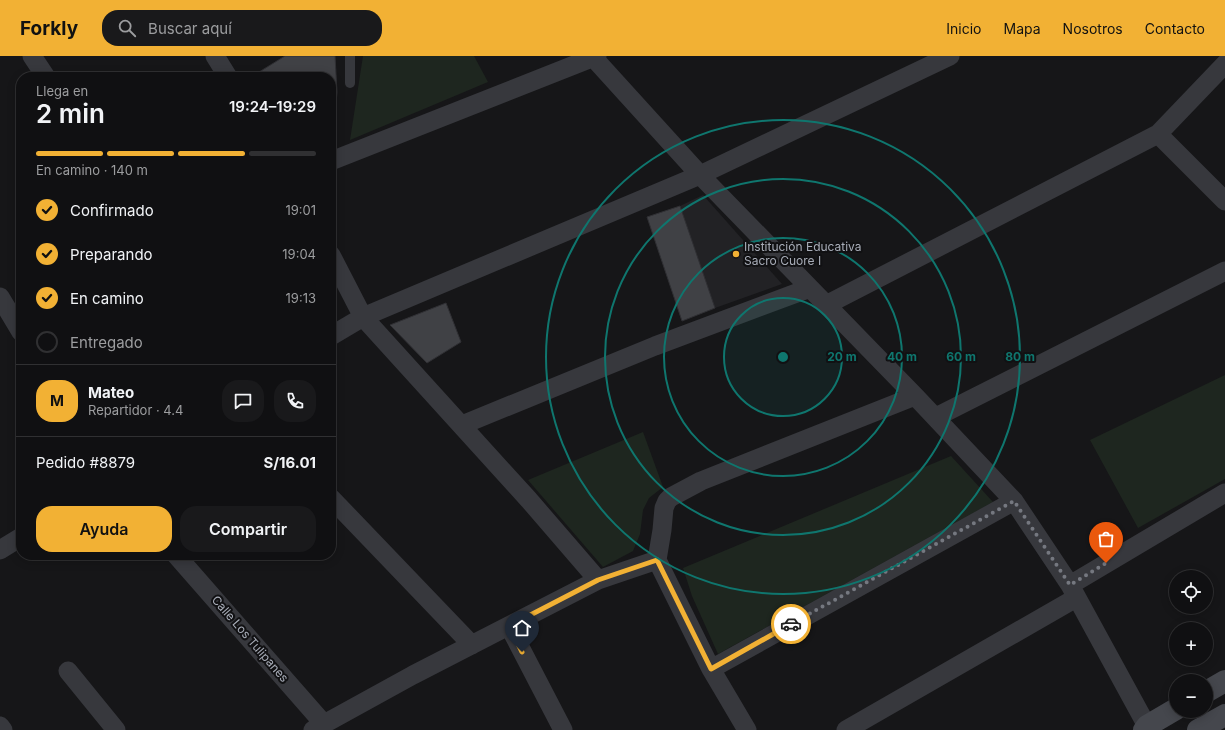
<!DOCTYPE html>
<html lang="es">
<head>
<meta charset="utf-8">
<style>
  :root { --surface:#101012; --page:#19191b; --text:#f1f3f6; --muted:#9c9d9f; --line:#303032; --accent:#f2b134 }
  body { margin:0; font-family:Inter,sans-serif; background:var(--page); color:var(--text); height:100vh; display:flex; flex-direction:column; font-size:15px; white-space:nowrap }
  * { box-sizing:border-box; margin:0 }
  p { font-size:13px; color:var(--muted) }
  .icon { flex:none; width:22px; height:22px; fill:none; stroke:currentColor; stroke-width:2; stroke-linecap:round; stroke-linejoin:round }
  .map { position:relative; flex:1; overflow:hidden }
  .drawer { position:absolute; left:16px; top:16px; width:320px; height:488px; display:flex; flex-direction:column; background:var(--surface); border-radius:16px; box-shadow:0 2px 10px #0003,0 0 0 1px var(--line) }
  .drawer>* { flex:none }
  .controls { position:absolute; left:1169px; top:514px; display:grid; gap:8px }
  .controls a { display:grid; place-items:center; width:44px; height:44px; border-radius:50%; background:var(--surface); box-shadow:0 2px 10px #0003,0 0 0 1px var(--line); font-size:20px }
  .pin { position:absolute; display:grid; place-items:center; width:34px; height:34px; color:#fff; margin:-41px -17px; border-radius:50% 50% 50% 0; rotate:-45deg; box-shadow:0 0 4px #0007 }
  .pin .icon { rotate:45deg }
  .courier { position:absolute; display:grid; place-items:center; width:40px; height:40px; margin:-20px; border:3px solid #f2b134; border-radius:50%; background:#fff; color:#222; box-shadow:0 1px 5px #0007 }
  .head em { font-style:normal; font-weight:600 }
  .head div { display:flex; flex-direction:column-reverse }
  .head { display:flex; align-items:center; justify-content:space-between; height:68px; padding:0 20px }
  h1 { font-size:26px; font-weight:600; line-height:30px }
  .bar { display:grid; grid-template-columns:repeat(4,1fr); gap:6px 4px; align-content:center; height:48px; padding:0 20px }
  .bar i { height:5px; border-radius:3px; background:var(--line) }
  .bar .active { background:var(--accent) }
  .bar p { grid-column:span 4 }
  .line { display:flex; align-items:center; gap:10px; padding:0 20px; border-top:1px solid var(--line) }
  .line div { flex:1 }
  .round { display:grid; place-items:center; flex:none; width:42px; height:42px; border-radius:16px; background:var(--page) }
  ol { padding:0 20px; list-style:none }
  li { display:flex; align-items:center; gap:12px; height:44px }
  li p { margin-inline-start:auto }
  li .icon { padding:4px; border-radius:50%; background:var(--accent); color:#111; stroke-width:4 }
  li:last-child { color:var(--muted) }
  li i { width:22px; height:22px; border:2px solid var(--line); border-radius:50% }
  .primary-button { display:flex; gap:8px; margin-top:auto; padding:8px 20px }
  .primary-button a { flex:1; height:46px; border-radius:16px; background:var(--accent); color:#111; font-size:16px; font-weight:600; line-height:46px; text-align:center }
  .primary-button a+a { background:var(--page); color:var(--text) }
  header { display:flex; align-items:center; gap:24px; box-sizing:border-box; height:56px; padding:0 20px; background:var(--accent); color:#111 }
  header strong { font-size:19px }
  nav { display:flex; gap:22px; margin-inline-start:auto; font-size:14px }
  .search { width:280px; height:36px; background:var(--page); display:flex; align-items:center; gap:10px; box-sizing:border-box; padding:0 14px; border-radius:16px; color:var(--muted); font-size:15px }
  .map>svg:first-child { display:block }
  .built { fill:#222225 }
  .green { fill:#1e261f }
  .building { fill:#404145; stroke:#303034 }
  .lines { fill:none; stroke-linecap:round; stroke-linejoin:round }
  .service { stroke:#37383d; stroke-width:10 }
  .minor { stroke:#37383d; stroke-width:19 }
  .secondary { stroke:#45474d; stroke-width:22 }
  .done { stroke:#757880; stroke-width:4; stroke-dasharray:0 7.2 }
  .route { stroke:#f2b134; stroke-width:5 }
  .ring { fill:none; stroke:#0f766e; stroke-width:2 }
  .poi-dot { fill:#f2b134; stroke:#111113; stroke-width:1.5 }
  .labels { text-anchor:middle; stroke-width:4; stroke-linejoin:round; paint-order:stroke }
  .poi-label { font-size:12px; fill:#a8adb8; stroke:#111113; text-anchor:start }
  .street-label { font-size:12px; fill:#a8adb8; stroke:#111113 }
  .centre { fill:#0f766e; stroke:#111113; stroke-width:2 }
  .ring-label { font-size:12px; text-anchor:middle; font-weight:bold; fill:#0f766e; stroke:#111113; stroke-width:4; stroke-linejoin:round; paint-order:stroke }
</style>
</head>
<body>
<header>
<strong>Forkly</strong>
<div class="search"><svg class="icon" aria-label="search" viewBox="0 0 24 24"><circle cx="10" cy="10" r="6"/><path d="M15 15l6 6"/></svg>Buscar aquí</div>
<nav><a>Inicio</a><a>Mapa</a><a>Nosotros</a><a>Contacto</a></nav>
</header>
<div class="map">
<svg width="1225" height="674" viewBox="0 0 1225 674">
  <rect width="100%" height="100%" fill="#161618"/>
  <path class="built" d="M703 139 782 228 715 252 680 150Z"/>
  <path class="green" d="M363 0H474L488 26 350 84Z
    M1225 319V423L1138 472 1090 384Z
    M643 376 663 431 649 442 643 454 640 478 633 495 603 511 528 424Z
    M951 400 993 446 718 598 692 540 683 512Z"/>
  <path class="building" d="M285 0H335L337 36 333 83 331 84V21H251Z
    M680 150 715 252 682 265 647 161Z
    M446 247 461 286 427 307 390 269Z"/>
  <g class="lines">
    <path class="service" d="M350 27V0"/>
    <path class="minor" d="M32 0 46 21
      M215 0 228 21
      M592 0 700 119 915 340 1014 445 1070 529 1147 670
      M1158 78 1225 145
      M331 105 597 0
      M331 199 363 261 529 444 598 524
      M0 241 21 276
      M826 249 1158 78 1225 8
      M331 280 363 261 700 119 950 0
      M936 361 1225 215
      M462 369 655 290 810 232
      M331 442 472 589
      M0 494 21 481
      M176 499 324 668
      M1070 529 1225 437
      M509 570 563 674
      M711 613 1014 445
      M68 615 116 674
      M0 670 3 674
      M313 674 413 619 598 524 657 504
      M747 674 711 613 657 504 662 474 664 452 667 445 671 441 701 425 915 340
      M846 674 1076 542"/>
    <path class="secondary" d="M1206 636 1225 625
      M1144 674 1147 670 1176 653
      M1198 674 1225 659"/>
  </g>
  <g class="lines">
    <path class="done" d="M791 568 1014 445 1070 529 1106 507"/>
    <path class="route" d="M522 596 509 570 598 524 657 504 711 613 791 568"/>
  </g>
  <circle cx="783" cy="301" r="59" fill="#0f766e" fill-opacity=".12"/>
  <g class="ring">
    <circle cx="783" cy="301" r="59"/>
    <circle cx="783" cy="301" r="119"/>
    <circle cx="783" cy="301" r="178"/>
    <circle cx="783" cy="301" r="237"/>
  </g>
  <circle class="poi-dot" cx="736" cy="198" r="4"/>
  <g class="labels">
    <g class="poi-label">
      <text x="744" y="195">Institución Educativa<tspan x="744" dy="14">Sacro Cuore I</tspan></text>
    </g>
    <g class="street-label">
      <text transform="translate(250 583) rotate(49)" y="4">Calle Los Tulipanes</text>
    </g>
  </g>
  <circle cx="783" cy="301" r="6" class="centre"/>
  <g class="ring-label">
    <text x="842" y="305">20 m</text>
    <text x="902" y="305">40 m</text>
    <text x="961" y="305">60 m</text>
    <text x="1020" y="305">80 m</text>
  </g>
</svg>
<div class="controls">
<a><svg class="icon" aria-label="locate" viewBox="0 0 24 24"><circle cx="12" cy="12" r="6"/><path d="M12 2v4M12 18v4M2 12h4M18 12h4"/></svg></a>
<a>+</a>
<a>−</a>
</div>
<div class="pin" style="left:1106px;top:507px;background:#ea580c"><svg class="icon" aria-label="bag" viewBox="0 0 24 24"><path d="M5 8h14l-1 12H6zM9 8a3 3 0 0 1 6 0"/></svg></div>
<div class="pin" style="left:522px;top:596px;background:#1f2937"><svg class="icon" aria-label="home" viewBox="0 0 24 24"><path d="M3 11l9-7 9 7M6 9v11h12V9"/></svg></div>
<div class="courier" style="left:791px;top:568px"><svg class="icon" aria-label="car" viewBox="0 0 24 24"><path d="M5 17H2v-5l4-1 3-4h7l3 4 3 1v5h-3M9 17h6M6 11h13"/><circle cx="7" cy="17" r="2"/><circle cx="17" cy="17" r="2"/></svg></div>
<section class="drawer">
<div class="head"><div><h1>2 min</h1><p>Llega en</p></div><em>19:24–19:29</em></div>
<div class="bar"><i class="active"></i><i class="active"></i><i class="active"></i><i></i><p>En camino · 140 m</p></div>
<ol>
<li><svg class="icon" aria-label="check" viewBox="0 0 24 24"><path d="M5 12l5 5 9-10"/></svg>Confirmado<p>19:01</p></li>
<li><svg class="icon" aria-label="check" viewBox="0 0 24 24"><path d="M5 12l5 5 9-10"/></svg>Preparando<p>19:04</p></li>
<li><svg class="icon" aria-label="check" viewBox="0 0 24 24"><path d="M5 12l5 5 9-10"/></svg>En camino<p>19:13</p></li>
<li><i></i>Entregado</li>
</ol>
<div class="line" style="height:72px"><b class="round" style="background:var(--accent);color:#111">M</b><div><b>Mateo</b><p>Repartidor · 4.4</p></div><a class="round"><svg class="icon" aria-label="chat" viewBox="0 0 24 24"><path d="M4 5h16v11H9l-5 4z"/></svg></a><a class="round"><svg class="icon" aria-label="phone" viewBox="0 0 24 24"><path d="M5 4h4l2 5-3 2q2 4 5 5l2-3 5 2v4C11 20 4 13 5 4z"/></svg></a></div>
<div class="line" style="height:52px"><div>Pedido #8879</div><b>S/16.01</b></div>
<div class="primary-button"><a>Ayuda</a><a>Compartir</a></div>
</section>
</div>
</body>
</html>
